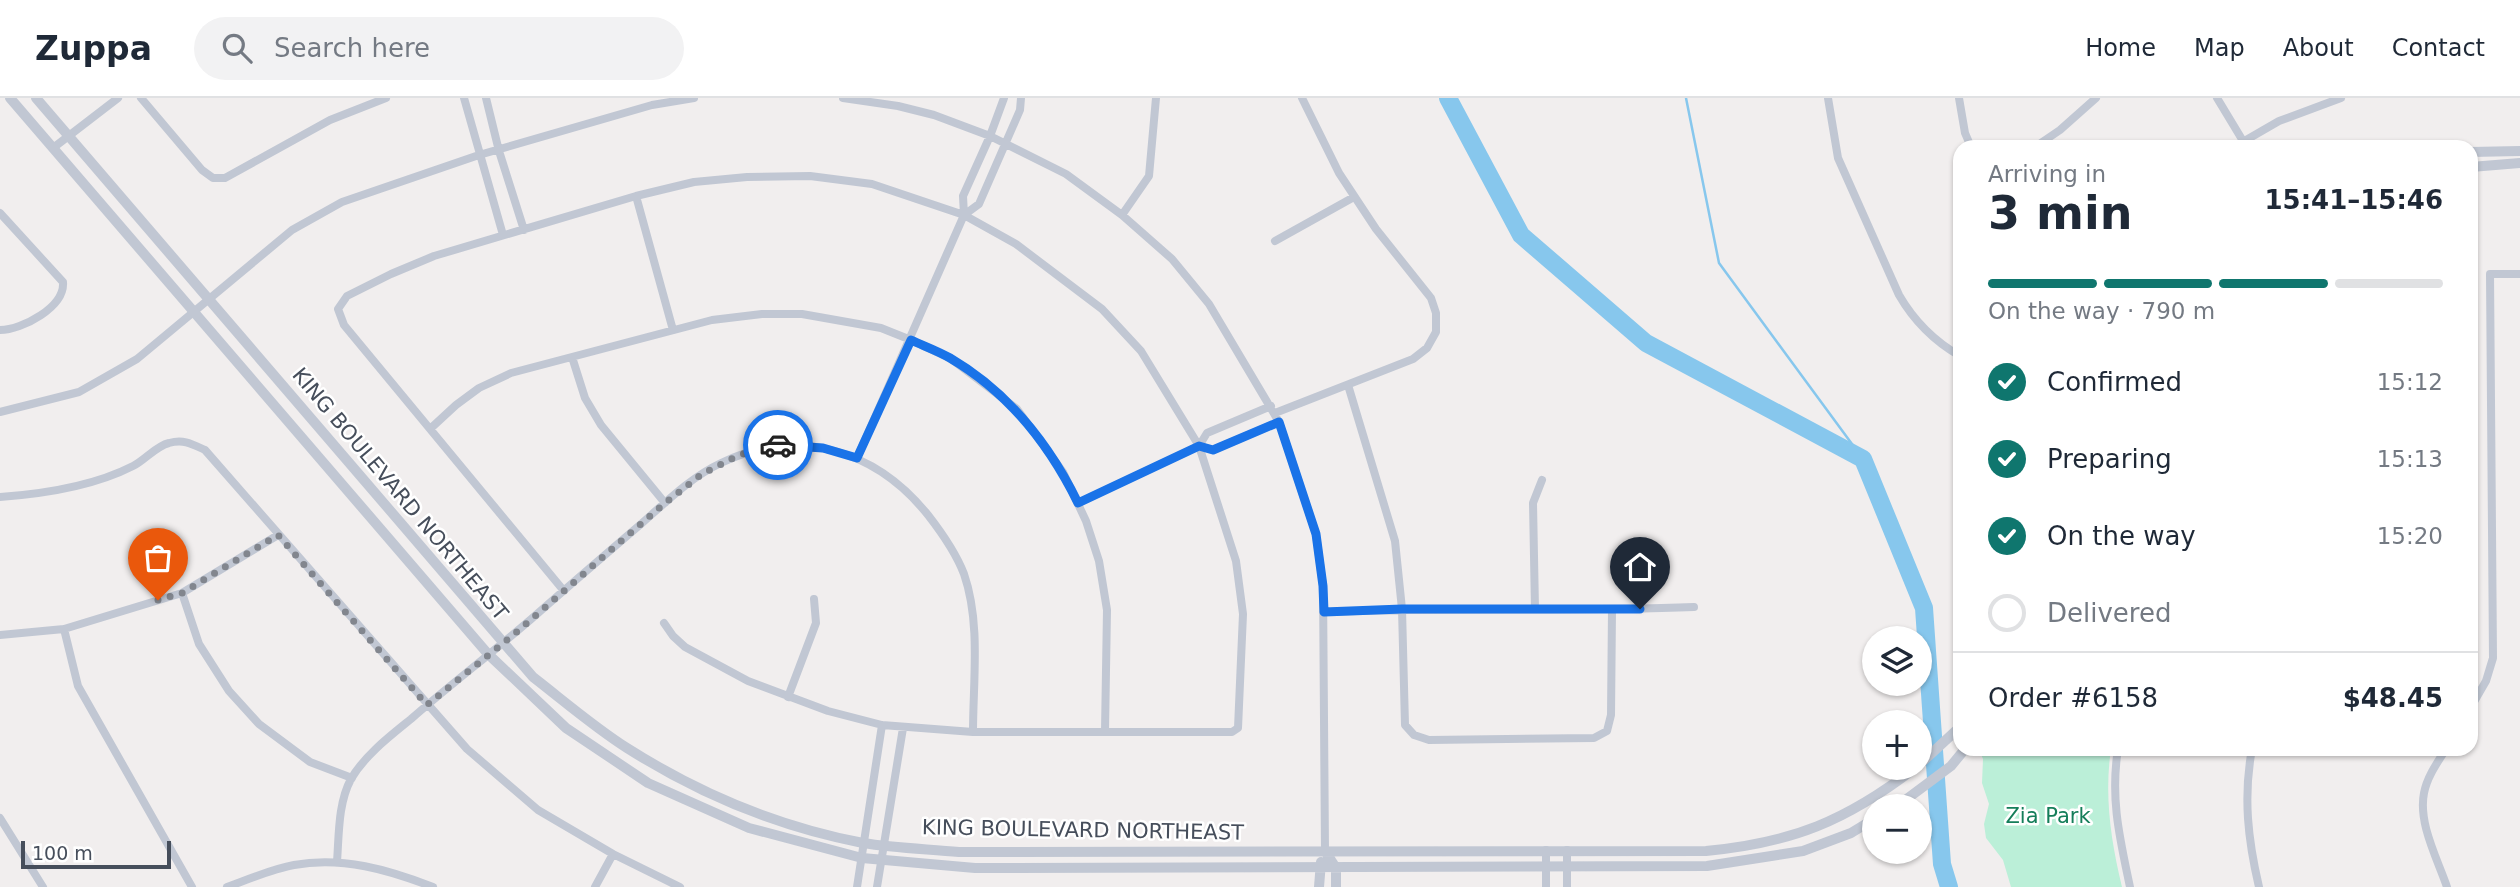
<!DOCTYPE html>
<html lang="en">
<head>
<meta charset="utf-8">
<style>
  :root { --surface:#fff; --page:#f2f2f3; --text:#1f2937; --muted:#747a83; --line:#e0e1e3; --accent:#0f766e }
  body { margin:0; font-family:"DejaVu Sans",sans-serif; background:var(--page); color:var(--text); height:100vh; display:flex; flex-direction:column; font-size:26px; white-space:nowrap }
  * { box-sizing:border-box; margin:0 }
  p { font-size:23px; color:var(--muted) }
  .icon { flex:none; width:38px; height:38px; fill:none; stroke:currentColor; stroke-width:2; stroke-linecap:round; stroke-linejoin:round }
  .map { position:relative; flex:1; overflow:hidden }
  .sheet { position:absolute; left:1953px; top:42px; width:525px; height:616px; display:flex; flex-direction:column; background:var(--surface); border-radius:21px; box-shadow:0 2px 5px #0004 }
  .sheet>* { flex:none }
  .fabs { position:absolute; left:1862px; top:528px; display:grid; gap:14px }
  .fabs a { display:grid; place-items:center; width:70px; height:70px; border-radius:50%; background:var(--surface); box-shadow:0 2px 5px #0004; font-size:35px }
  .scale { position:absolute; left:21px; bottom:18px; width:150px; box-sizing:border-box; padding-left:7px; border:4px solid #464e5b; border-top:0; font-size:19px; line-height:24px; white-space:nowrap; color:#464e5b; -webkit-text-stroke:5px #fff; paint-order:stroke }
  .pin { position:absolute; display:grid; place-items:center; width:60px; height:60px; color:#fff; margin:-72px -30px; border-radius:50% 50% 50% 0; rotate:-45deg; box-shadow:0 0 7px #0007 }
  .pin .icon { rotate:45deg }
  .courier { position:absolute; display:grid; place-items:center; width:70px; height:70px; margin:-35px; border:5px solid #1a73e8; border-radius:50%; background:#fff; color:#222; box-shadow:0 2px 9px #0007 }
  .head em { font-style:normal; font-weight:700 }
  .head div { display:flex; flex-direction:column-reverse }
  .head { display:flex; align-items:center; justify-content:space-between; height:119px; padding:0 35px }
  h1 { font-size:46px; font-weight:700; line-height:52px }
  .bar { display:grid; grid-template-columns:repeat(4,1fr); gap:10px 7px; align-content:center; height:84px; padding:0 35px }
  .bar i { height:9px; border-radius:5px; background:var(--line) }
  .bar .on { background:var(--accent) }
  .bar p { grid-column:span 4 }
  .line { display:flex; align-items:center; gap:18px; padding:0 35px; border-top:2px solid var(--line) }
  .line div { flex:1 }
  ol { padding:0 35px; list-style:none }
  li { display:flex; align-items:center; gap:21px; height:77px }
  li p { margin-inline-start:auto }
  li .icon { padding:7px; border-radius:50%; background:var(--accent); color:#fff; stroke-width:4 }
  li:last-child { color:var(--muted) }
  li i { width:38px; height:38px; border:4px solid var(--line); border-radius:50% }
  header { display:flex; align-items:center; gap:42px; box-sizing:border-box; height:98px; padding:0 35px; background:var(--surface); border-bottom:2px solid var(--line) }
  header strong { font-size:33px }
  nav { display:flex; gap:38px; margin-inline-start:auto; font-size:24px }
  .search { width:490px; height:63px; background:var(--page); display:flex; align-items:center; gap:18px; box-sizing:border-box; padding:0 24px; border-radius:38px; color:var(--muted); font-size:26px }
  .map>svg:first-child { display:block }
  .green { fill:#bbefd8 }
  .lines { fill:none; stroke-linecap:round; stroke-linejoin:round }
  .stream { stroke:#87c7ed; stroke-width:2.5 }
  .river { stroke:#87c7ed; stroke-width:18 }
  .minor { stroke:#c1c7d3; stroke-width:8 }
  .tertiary { stroke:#c1c7d3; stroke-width:10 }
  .done { stroke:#82868e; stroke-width:7; stroke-dasharray:0 12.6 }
  .route { stroke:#1a73e8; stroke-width:9 }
  .labels { text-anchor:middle; stroke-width:5; stroke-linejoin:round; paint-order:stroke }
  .street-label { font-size:21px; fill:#464e5b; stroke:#fff }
  .park-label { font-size:21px; fill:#157e5a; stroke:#fff }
</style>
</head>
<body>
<header>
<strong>Zuppa</strong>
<div class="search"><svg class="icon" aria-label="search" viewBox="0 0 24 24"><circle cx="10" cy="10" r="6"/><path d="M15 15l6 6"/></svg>Search here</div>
<nav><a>Home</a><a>Map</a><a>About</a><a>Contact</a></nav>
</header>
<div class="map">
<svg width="2520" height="789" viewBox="0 0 2520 789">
  <rect width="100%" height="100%" fill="#f1eeee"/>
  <path class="green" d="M1979 651H2111C2104 698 2111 743 2122 789H2011L2003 762 1986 740 1984 726 1989 706 1982 685 1983 661Z"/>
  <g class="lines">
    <path class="stream" d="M1686 0 1719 165 1863 361"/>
    <path class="river" d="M1448 0 1521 137 1646 245 1863 361 1924 510 1942 766 1949 789"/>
    <path class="minor" d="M141 0 202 72 213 80H225L330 22 386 0
      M464 0 503 137
      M486 0 499 53 524 132
      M843 0 898 8 934 17 990 38 1066 76 1122 117 1172 161 1209 206 1279 324 1316 436 1323 488 1325 753
      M1828 0 1838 60 1899 197C1914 223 1934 243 1960 258
      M1959 0 1965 35 1971 49
      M2217 0 2243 43
      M2035 49 2060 32 2096 0
      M2234 49 2279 23 2341 0
      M53 50 118 0
      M636 98 673 232
      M0 115 63 184C65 209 22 232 0 232
      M964 117 979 106 1020 12 1021 0
      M1122 117 1149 78 1156 0
      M1275 143 1354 99
      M572 259 585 300 601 327 665 405
      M1348 287 1395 443 1402 511 1405 627 1414 637 1429 642 1594 640 1607 633 1611 617 1612 512
      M0 314 79 294 137 261 292 132 342 104 479 57 652 7 694 0
      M1275 315 1413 261 1427 250 1436 234V215L1431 200 1376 131 1339 75 1302 0
      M430 331 456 307 479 290 511 275 712 222 762 216H802L881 230 911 242 950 260 1017 311 1063 374 1086 423 1099 463 1107 512 1105 633
      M1199 348 1213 352 1279 324
      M857 360 964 117 963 98 990 38 1004 0
      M0 399C42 396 94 388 133 368 145 362 156 348 169 345 184 341 192 346 205 352L467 651 538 712 613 756 680 789
      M1078 405 1199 348 1207 335 1271 308
      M564 493 344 227 338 211 347 198 391 176 434 158 636 98 694 84 747 79 810 78 872 86 964 117 1016 146 1102 211 1141 253 1199 348 1236 463 1243 516 1238 630 1232 634H973L882 627 828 613 748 583 685 549 673 538 664 525
      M182 495 199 546 229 593 259 626 310 664 352 680
      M1535 511 1533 405 1542 382
      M1323 514C1447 509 1570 514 1694 509
      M64 531 78 588 192 789
      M0 537 64 531 182 495 278 437
      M788 599 816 525 814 501
      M2471 609 2486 583 2493 560 2490 176H2520
      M2118 651C2110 701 2120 741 2130 789
      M2252 651C2243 699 2248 742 2259 789
      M2446 651C2437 665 2427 679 2424 695 2418 725 2437 760 2447 789
      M0 720 43 789
      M1567 752V789
      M337 764C339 737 338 705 351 681 365 657 390 638 411 621 452 585 496 552 537 516 571 486 606 456 641 426 666 404 691 379 721 365 798 328 876 352 928 417 942 435 956 455 964 476 981 525 973 583 973 634
      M227 789C249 781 272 771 294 767 342 758 389 772 433 789
      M595 789 613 756
      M857 789 882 627
      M877 789 903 630
      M1546 789V752"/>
    <path class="tertiary" d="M10 0 488 556 566 630 648 685 749 730 862 760 975 770 1707 768 1803 753 1851 735 1874 721
      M36 0 533 579C564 603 594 629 627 650 698 695 779 729 863 745 894 750 927 751 959 754L1706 753C1792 745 1846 723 1915 670
      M2471 54 2520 53
      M2471 69 2520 65
      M1920 666 1960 629
      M1896 709 1951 668 1965 651
      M1325 753 1336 770V789
      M1319 789 1321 764"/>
  </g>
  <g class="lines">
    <path class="done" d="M158 502 182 495 278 437 427 607 512 538 665 405 702 376 739 357 778 347"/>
    <path class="route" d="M778 347 823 350 857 360 911 242C924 248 938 253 950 260 1008 294 1049 346 1078 405L1199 348 1213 352 1279 324 1316 436 1323 488 1324 514 1402 511H1640"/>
  </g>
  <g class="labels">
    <g class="street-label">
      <text transform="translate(400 396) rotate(50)" y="7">KING BOULEVARD NORTHEAST</text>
      <text transform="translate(1083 732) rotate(1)" y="7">KING BOULEVARD NORTHEAST</text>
    </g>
    <g class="park-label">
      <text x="2048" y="725">Zia Park</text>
    </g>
  </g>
</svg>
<div class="fabs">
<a><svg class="icon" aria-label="layers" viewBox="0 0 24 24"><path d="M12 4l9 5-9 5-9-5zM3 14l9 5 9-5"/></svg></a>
<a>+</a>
<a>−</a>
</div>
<div class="scale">100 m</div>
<div class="pin" style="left:158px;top:502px;background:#ea580c"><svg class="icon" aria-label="bag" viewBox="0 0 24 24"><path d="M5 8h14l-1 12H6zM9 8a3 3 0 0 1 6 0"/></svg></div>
<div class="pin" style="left:1640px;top:511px;background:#1f2937"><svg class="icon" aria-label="home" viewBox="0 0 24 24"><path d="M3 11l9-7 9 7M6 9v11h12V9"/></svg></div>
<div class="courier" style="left:778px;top:347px"><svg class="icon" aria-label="car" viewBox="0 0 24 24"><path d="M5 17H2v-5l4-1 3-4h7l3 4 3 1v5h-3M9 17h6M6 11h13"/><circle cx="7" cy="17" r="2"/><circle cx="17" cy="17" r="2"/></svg></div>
<section class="sheet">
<div class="head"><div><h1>3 min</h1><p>Arriving in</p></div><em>15:41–15:46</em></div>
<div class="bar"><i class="on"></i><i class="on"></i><i class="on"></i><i></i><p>On the way · 790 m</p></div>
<ol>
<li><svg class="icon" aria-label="check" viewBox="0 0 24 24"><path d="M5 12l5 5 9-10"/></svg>Confirmed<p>15:12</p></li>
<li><svg class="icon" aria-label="check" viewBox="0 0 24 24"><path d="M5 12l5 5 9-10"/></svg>Preparing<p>15:13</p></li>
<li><svg class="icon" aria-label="check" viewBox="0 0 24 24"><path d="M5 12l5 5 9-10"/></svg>On the way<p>15:20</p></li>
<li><i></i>Delivered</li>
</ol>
<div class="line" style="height:91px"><div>Order #6158</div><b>$48.45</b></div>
</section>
</div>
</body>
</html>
